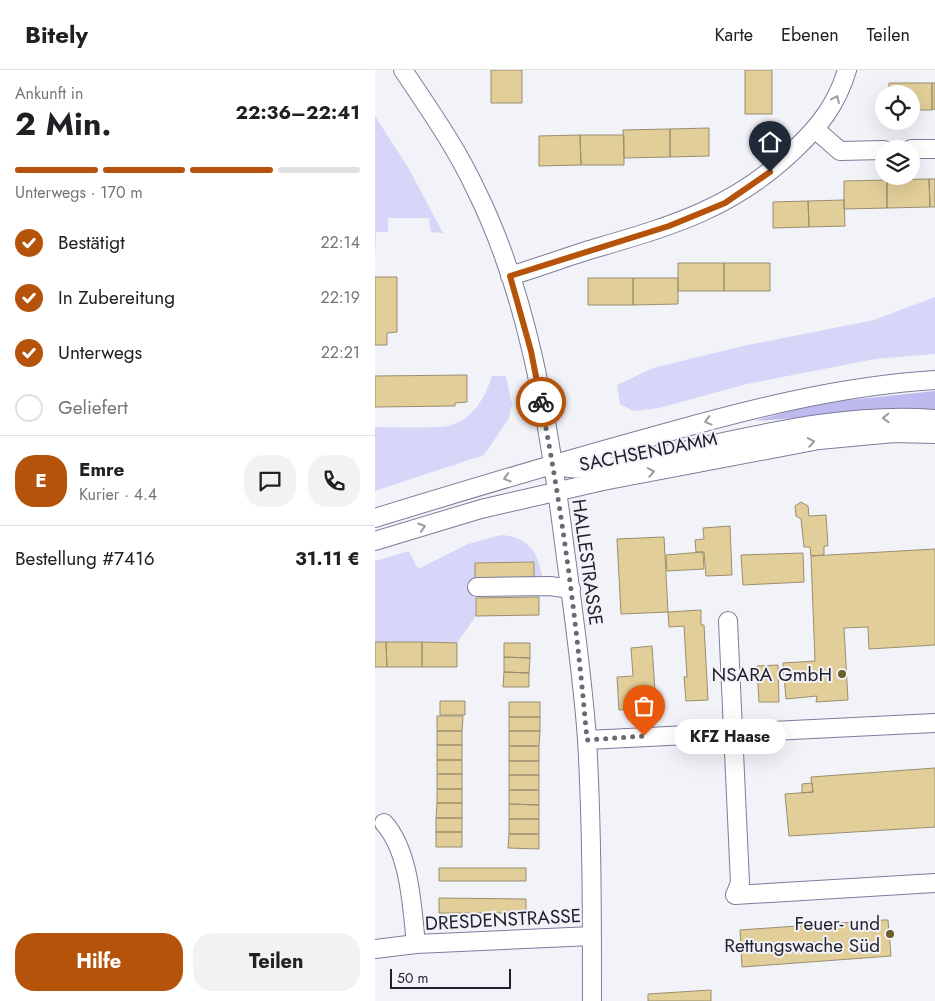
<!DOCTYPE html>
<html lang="de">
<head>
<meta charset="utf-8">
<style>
  :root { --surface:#fff; --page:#f2f2f2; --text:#202124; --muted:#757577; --line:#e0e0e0; --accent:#b45309 }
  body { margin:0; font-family:Jost,sans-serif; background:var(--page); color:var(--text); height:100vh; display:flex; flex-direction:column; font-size:19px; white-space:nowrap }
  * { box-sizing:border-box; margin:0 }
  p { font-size:16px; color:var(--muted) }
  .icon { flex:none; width:28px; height:28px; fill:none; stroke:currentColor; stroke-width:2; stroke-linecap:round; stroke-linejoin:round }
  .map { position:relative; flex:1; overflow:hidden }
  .details { display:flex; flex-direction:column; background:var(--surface); width:375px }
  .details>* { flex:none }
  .fabs { position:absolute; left:500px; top:15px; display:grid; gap:10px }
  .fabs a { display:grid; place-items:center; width:45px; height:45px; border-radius:50%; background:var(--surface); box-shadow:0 5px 20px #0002; font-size:25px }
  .scale { position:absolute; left:15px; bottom:12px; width:121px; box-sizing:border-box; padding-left:5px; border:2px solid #201f2c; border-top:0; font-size:14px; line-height:18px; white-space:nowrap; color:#201f2c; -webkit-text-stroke:4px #f2f2f9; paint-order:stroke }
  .pin { position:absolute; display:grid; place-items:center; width:42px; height:42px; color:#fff; margin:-51px -21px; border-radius:50% 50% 50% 0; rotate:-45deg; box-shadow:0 0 5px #0007 }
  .pin .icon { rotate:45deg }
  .courier { position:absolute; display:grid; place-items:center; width:50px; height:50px; margin:-25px; border:4px solid #b45309; border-radius:50%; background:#fff; color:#222; box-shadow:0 1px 6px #0007 }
  .bubble { position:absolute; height:35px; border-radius:18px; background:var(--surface); box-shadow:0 5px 20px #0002; font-size:16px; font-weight:700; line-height:35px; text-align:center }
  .overview em { font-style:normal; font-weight:700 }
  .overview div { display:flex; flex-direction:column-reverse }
  .overview { display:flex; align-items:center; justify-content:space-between; height:85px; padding:0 15px }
  h1 { font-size:32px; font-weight:700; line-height:38px }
  .bar { display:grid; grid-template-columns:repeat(4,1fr); gap:8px 5px; align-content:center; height:60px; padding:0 15px }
  .bar i { height:6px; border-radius:4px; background:var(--line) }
  .bar .active { background:var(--accent) }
  .bar p { grid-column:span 4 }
  .line { display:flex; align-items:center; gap:12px; padding:0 15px; border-top:1px solid var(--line) }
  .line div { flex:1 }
  .round { display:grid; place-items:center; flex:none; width:52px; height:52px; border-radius:20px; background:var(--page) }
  ol { padding:0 15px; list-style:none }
  li { display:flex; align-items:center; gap:15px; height:55px }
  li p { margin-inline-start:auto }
  li .icon { padding:5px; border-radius:50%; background:var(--accent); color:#fff; stroke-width:4 }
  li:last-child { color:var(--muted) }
  li i { width:28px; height:28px; border:2px solid var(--line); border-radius:50% }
  .cta { display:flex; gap:10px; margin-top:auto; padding:10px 15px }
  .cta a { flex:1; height:58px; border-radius:20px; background:var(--accent); color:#fff; font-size:20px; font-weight:700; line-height:58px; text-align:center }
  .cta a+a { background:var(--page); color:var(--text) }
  header { display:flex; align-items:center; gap:30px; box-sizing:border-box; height:70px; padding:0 25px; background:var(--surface); border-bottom:1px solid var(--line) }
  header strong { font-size:24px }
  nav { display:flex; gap:28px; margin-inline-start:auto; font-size:18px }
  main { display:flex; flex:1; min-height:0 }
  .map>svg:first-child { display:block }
  .green { fill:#d7d6f8 }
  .forest { fill:#bcbaef }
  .building { fill:#e2ce98; stroke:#9a8e6e }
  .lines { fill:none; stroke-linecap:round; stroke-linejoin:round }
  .minor-casing { stroke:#7d7c9b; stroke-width:20 }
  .minor { stroke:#fff; stroke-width:18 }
  .oneway { stroke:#9b9aa0 }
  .done { stroke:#6a6974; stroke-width:5; stroke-dasharray:0 9 }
  .route { stroke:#b45309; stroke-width:6 }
  .poi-dot { fill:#6f5d2b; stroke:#f2f2f9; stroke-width:2 }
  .labels { text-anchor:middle; stroke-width:4; stroke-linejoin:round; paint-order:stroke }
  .street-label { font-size:19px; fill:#201f2c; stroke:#f2f2f9 }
  .poi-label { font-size:19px; fill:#201f2c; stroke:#f2f2f9; text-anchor:end }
</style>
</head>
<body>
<header>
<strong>Bitely</strong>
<nav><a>Karte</a><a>Ebenen</a><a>Teilen</a></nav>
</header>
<main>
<section class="details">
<div class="overview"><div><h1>2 Min.</h1><p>Ankunft in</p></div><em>22:36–22:41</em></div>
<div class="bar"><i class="active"></i><i class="active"></i><i class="active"></i><i></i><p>Unterwegs · 170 m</p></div>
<ol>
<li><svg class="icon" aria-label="check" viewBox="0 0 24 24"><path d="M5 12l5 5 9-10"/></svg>Bestätigt<p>22:14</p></li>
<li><svg class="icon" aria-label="check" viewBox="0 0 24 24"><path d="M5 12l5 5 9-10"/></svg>In Zubereitung<p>22:19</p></li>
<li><svg class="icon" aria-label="check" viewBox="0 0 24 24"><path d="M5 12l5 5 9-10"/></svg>Unterwegs<p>22:21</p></li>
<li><i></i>Geliefert</li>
</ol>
<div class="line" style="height:90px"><b class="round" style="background:var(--accent);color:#fff">E</b><div><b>Emre</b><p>Kurier · 4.4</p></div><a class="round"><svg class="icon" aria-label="chat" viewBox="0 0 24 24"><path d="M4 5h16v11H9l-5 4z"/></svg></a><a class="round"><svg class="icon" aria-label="phone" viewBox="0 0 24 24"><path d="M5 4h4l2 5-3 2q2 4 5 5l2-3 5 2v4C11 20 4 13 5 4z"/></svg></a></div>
<div class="line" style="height:65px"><div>Bestellung #7416</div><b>31.11 €</b></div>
<div class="cta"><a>Hilfe</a><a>Teilen</a></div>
</section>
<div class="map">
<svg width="560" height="931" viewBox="0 0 560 931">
  <rect width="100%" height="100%" fill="#f2f2f9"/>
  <path class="green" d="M0 46 34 99 68 163 56 162 54 148H13V162H1L0 191Z
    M560 227V284L500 289 372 314 284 338 258 341 245 334 242 315 278 298 368 276 499 250Z
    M117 306H131L137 334 134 348 109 385 0 421V357C14 357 67 359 77 355 100 347 110 327 117 306Z
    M126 465C153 467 163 482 167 506L159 507V492L100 493 101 546 82 573 0 572V491L34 481 43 499 93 474Z"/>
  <path class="forest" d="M560 321V343L462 345 379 351 445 333Z"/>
  <path class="building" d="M116 0H147V33H116Z
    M370 0H397V44H370Z
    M514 13H557V40H536V24H514Z
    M557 13H560V39L557 40Z
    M334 58V86L295 87V59Z
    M295 59V87L249 88 248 60Z
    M205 65 206 95 164 96V66Z
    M205 65H249V95H206Z
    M554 109 555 137 512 138V110Z
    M554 109H560V137H555Z
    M512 110V138L469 139V111Z
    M469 130 470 156 434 157 433 131Z
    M433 131 434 157 398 158V132Z
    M303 193H349V221H303Z
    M349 193H395V221H349Z
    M0 207H22V262L12 263V275H0Z
    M213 208H258V235H213Z
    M258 208H303V234L258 235Z
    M92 305V332L80 333V336L0 337V306Z
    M426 432 433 436 434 446 451 445 453 476H449V485L436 486 435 477H429L426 449 421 446 420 436Z
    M355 456 357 505 331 506 329 482H321L320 470 329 469 328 458Z
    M289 467 293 542 246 544 242 469Z
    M560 479V575L494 579 493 557 469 558 473 630 441 632 442 626 411 629 408 593 440 591 436 486Z
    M328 482 329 499 292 501 291 485Z
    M428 483 429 512 368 515 366 485Z
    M159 492V507L100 508V493Z
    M164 527V545L101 546V528Z
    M326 540V555H329L333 630 311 631 309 607H312L309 556 294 557 293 542Z
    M0 572H11L12 597H0Z
    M11 572H47V597H12Z
    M47 572 82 573V597H47Z
    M129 573H155V588L129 587Z
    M277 576 281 637 244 640 242 607 258 606 256 578Z
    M129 587 155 588 154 603 129 602Z
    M403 595 404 632H384L382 596Z
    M129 602 154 603V617H128Z
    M65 631H90V645H65Z
    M134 632H165V647H134Z
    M62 646H88L87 661H62Z
    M134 647H165V661H134Z
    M62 661H87V675H62Z
    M134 661H165L164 676H134Z
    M62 675H87V690H62Z
    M134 676H164V691H134Z
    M62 690H87V704H62Z
    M134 691H164V705H134Z
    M560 698V757L414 766 410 724 438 722 436 707Z
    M62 704H87V719H62Z
    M134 705H164V720H134Z
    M437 713 438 722 427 723V714Z
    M62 719H87V733H62Z
    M134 720H164V735L134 734Z
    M62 733H87V748H61Z
    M134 734 164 735V749H134Z
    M61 748H87V762H61Z
    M134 749H164V764H134Z
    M61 762H87V777H61Z
    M134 764H164V779L133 778Z
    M64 798H151V811H64Z
    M64 828 151 829V843H64Z
    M509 850H513L516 886 367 897 365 860Z
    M336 920V931H273V924Z"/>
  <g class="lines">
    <g class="minor-casing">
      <path id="minor" d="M28 0C54 39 81 77 101 120 152 223 172 344 187 457 196 528 207 598 212 669 217 756 217 844 217 931
        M441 60 465 81 509 80
        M536 79H560
        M135 206C161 198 186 189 211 181 292 157 355 141 418 81 444 57 462 34 472 0
        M182 395C222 409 292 383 334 375 408 359 484 343 560 349
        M0 448C94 419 188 391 283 365 374 339 465 316 560 310
        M0 471 106 439 228 411 444 370 519 363 560 364
        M102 517 175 516 196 519
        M353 551 365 813 360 825 560 813
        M212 670 560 653
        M9 753C35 782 37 837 41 874
        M0 879 41 874 217 866"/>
    </g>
    <use href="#minor" class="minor"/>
  </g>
  <defs><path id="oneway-chevron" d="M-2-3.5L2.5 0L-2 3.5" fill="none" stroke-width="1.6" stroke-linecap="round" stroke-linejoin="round" transform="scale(1.25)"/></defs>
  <g class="oneway">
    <use href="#oneway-chevron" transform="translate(461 29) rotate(-65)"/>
    <use href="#oneway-chevron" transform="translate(511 348) rotate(178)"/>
    <use href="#oneway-chevron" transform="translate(333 351) rotate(165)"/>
    <use href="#oneway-chevron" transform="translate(436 372) rotate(-10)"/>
    <use href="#oneway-chevron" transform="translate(276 402) rotate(-11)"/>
    <use href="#oneway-chevron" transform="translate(132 408) rotate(163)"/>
    <use href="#oneway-chevron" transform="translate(47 457) rotate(-17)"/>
  </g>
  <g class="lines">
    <path class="done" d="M166 332C188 444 202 556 212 670L269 666"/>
    <path class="route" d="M166 332 156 281 135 206 294 156 350 133 395 102"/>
  </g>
  <g class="poi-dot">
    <circle cx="467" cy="604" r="5"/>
    <circle cx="515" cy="864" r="5"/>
  </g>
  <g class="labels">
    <g class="street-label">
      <text transform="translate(273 381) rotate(-11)" y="7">SACHSENDAMM</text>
      <text transform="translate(213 492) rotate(82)" y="7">HALLESTRASSE</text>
      <text transform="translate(128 849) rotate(-3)" y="7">DRESDENSTRASSE</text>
    </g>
    <g class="poi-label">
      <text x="457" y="611">NSARA GmbH</text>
      <text x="505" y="860">Feuer- und<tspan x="505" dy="22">Rettungswache Süd</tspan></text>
    </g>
  </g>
</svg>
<div class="fabs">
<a><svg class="icon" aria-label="locate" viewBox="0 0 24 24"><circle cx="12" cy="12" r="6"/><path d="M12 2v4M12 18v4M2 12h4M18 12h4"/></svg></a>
<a><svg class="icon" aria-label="layers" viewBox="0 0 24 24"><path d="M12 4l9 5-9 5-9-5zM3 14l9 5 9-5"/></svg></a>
</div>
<div class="scale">50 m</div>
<div class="pin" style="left:269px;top:666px;background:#ea580c"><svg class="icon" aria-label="bag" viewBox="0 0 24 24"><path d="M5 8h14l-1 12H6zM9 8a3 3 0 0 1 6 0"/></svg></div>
<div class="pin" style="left:395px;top:102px;background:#1f2937"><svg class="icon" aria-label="home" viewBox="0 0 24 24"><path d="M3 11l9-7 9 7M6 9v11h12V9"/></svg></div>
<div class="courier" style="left:166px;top:332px"><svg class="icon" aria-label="bike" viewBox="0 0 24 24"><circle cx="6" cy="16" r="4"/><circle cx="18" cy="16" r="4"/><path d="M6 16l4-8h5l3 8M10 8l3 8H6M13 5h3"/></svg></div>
<div class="bubble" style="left:299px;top:649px;width:112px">KFZ Haase</div>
</div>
</main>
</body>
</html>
